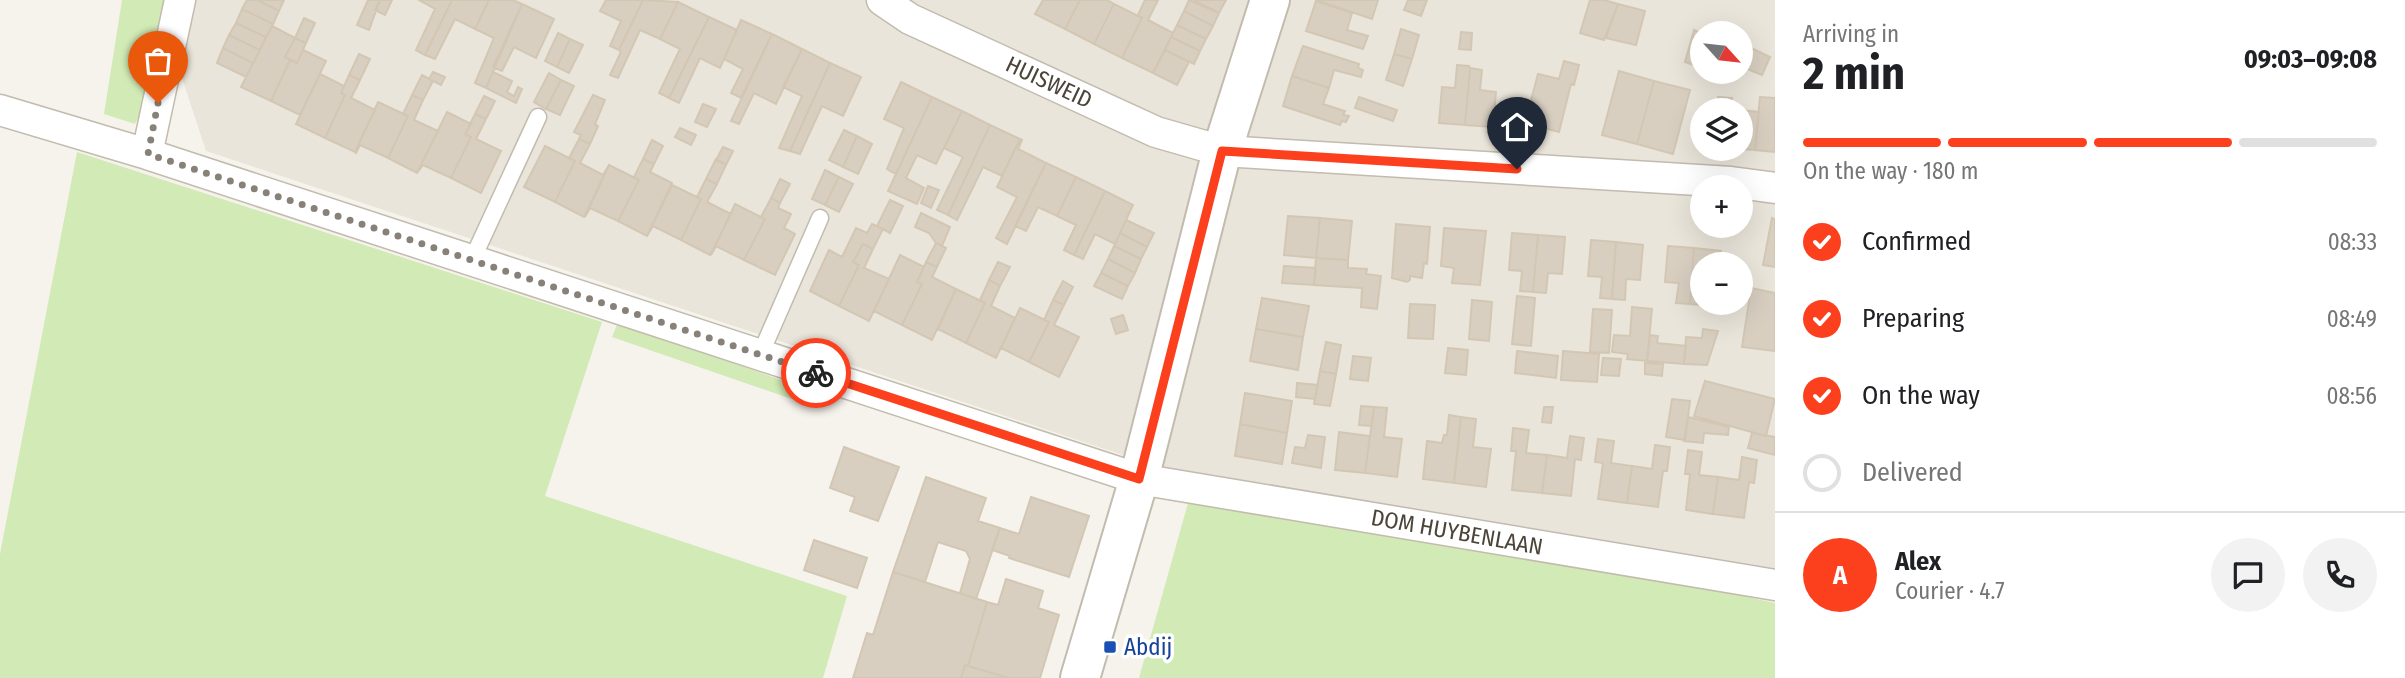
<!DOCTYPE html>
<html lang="en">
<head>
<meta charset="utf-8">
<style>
  :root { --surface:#fff; --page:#f2f2f2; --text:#202124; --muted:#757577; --line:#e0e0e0; --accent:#fc3f1d }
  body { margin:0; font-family:"Fira Sans Condensed",sans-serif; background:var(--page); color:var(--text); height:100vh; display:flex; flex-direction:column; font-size:26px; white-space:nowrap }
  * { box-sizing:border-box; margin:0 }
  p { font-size:23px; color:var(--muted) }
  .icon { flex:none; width:38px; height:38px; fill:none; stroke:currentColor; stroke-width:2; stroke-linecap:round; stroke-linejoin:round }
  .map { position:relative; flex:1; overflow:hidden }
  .side { display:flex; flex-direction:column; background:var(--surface); width:630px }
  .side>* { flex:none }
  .needle { width:46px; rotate:117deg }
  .tools { position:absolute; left:1690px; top:21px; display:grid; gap:14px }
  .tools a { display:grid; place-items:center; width:63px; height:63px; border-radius:50%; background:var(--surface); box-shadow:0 7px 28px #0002; font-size:35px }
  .pin { position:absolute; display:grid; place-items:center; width:60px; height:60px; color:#fff; margin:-72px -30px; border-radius:50% 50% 50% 0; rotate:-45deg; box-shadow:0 0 7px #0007 }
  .pin .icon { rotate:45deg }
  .courier { position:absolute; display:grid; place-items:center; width:70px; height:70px; margin:-35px; border:5px solid #fc3f1d; border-radius:50%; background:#fff; color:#222; box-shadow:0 2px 9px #0007 }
  .headline em { font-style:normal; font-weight:700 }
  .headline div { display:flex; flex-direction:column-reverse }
  .headline { display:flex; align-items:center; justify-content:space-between; height:119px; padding:0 28px }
  h1 { font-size:46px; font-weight:700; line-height:52px }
  .bar { display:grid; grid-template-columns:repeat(4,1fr); gap:10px 7px; align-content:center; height:84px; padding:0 28px }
  .bar i { height:9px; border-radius:5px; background:var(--line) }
  .bar .active { background:var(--accent) }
  .bar p { grid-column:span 4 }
  .line { display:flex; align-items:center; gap:18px; padding:0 28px; border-top:2px solid var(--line) }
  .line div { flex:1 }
  .round { display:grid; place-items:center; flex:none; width:74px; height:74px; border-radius:37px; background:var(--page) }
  ol { padding:0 28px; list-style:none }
  li { display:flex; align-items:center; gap:21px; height:77px }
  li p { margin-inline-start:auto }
  li .icon { padding:7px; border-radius:50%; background:var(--accent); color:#fff; stroke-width:4 }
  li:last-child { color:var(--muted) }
  li i { width:38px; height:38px; border:4px solid var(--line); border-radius:50% }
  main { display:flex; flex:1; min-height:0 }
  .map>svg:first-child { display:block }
  .residential { fill:#eae5da; fill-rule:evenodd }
  .green { fill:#d2eab5 }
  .building { fill:#d8cfc1; stroke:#d3c7b4; stroke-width:2 }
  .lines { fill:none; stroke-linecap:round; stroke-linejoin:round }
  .service-casing { stroke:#c2bbae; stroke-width:19 }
  .minor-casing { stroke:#c2bbae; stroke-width:33 }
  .tertiary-casing { stroke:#c2bbae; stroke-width:42 }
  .service { stroke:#fff; stroke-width:16 }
  .minor { stroke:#fff; stroke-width:30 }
  .tertiary { stroke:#fff; stroke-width:38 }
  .done { stroke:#878178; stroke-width:7; stroke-dasharray:0 12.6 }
  .route { stroke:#fc3f1d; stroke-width:9 }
  .transit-dot { fill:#1a4fb4; stroke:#fff; stroke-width:2.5 }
  .labels { text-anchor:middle; stroke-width:7; stroke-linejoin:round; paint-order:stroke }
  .street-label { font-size:23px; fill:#4b4439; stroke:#fff }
  .transit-label { font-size:23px; fill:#164399; stroke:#fff; text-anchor:start }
</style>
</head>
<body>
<main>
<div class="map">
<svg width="1775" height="678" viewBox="0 0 1775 678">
  <rect width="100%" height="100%" fill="#f6f3ec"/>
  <path class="residential" d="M159 0H1775V590L1165 469 206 151 158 5ZM1703 33H1741V72H1703ZM1703 110H1741V149H1703ZM1703 187H1741V226H1703ZM1703 264H1741V303H1703Z"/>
  <path class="green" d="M122 0H164L146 102 135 124 104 114Z
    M77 152 602 322 545 496 847 596 823 678H0V554Z
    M618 322 812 391 809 405 612 337Z
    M1188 503 1622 569 1775 603V678H1139Z"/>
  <path class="building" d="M247 0H257L279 11 273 24 242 9Z
    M257 0H284L279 11Z
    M368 0H380L369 30 357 25Z
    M380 0H392L385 15 375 10Z
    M452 0 425 55 416 50 435 9 419 0Z
    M452 0H489L475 29 455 19 435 59 425 55Z
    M489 0H513L522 4 486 88 475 83 494 38 475 29Z
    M606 0H643L619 50 610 46 621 21 600 11Z
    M643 0 678 2 660 39 640 30 618 78 610 75 621 52 619 50Z
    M1043 0H1080L1065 29 1035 14Z
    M1080 0H1107L1114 4 1094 44 1065 29Z
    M1145 0H1158L1148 20 1173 33 1153 73 1122 58 1142 18 1138 15Z
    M1189 0 1219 13 1213 26 1184 11Z
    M1193 0H1226L1219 13Z
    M1316 0H1378L1372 19Z
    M1408 0H1427L1421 16 1404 10Z
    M1590 0H1604L1618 4 1604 40 1580 33Z
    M1316 1 1352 13 1347 30 1368 36 1363 49 1306 31Z
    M678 2 709 17 669 98 659 93 680 49 660 39Z
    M522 4 554 19 536 58 514 47 502 71 493 67Z
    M1114 4 1142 18 1122 58 1094 44Z
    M1618 4 1645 11 1636 45 1606 38Z
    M242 9 273 24 266 37 236 23Z
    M1184 11 1213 26 1206 39 1177 25Z
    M709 17 737 30 720 68 700 58 679 103 669 98Z
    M304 18 315 23 306 43 295 38Z
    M741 20 772 34 741 98 731 93 743 69 724 59Z
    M236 23 266 37 260 50 229 35Z
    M1177 25 1206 39 1200 51 1171 37Z
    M272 26 295 38 285 57 290 60 271 101 241 87Z
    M1401 29 1419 35 1412 59 1394 54Z
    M1694 30 1703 34V68L1685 62Z
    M1461 32 1472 33 1471 50 1459 49Z
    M558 33 570 39 557 67 545 61Z
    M772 34 802 49 776 104 754 93 739 124 731 121Z
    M229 35 260 50 253 63 223 48Z
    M1171 37 1200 51 1194 64 1165 50Z
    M295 38 306 43 297 63 285 57Z
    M570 39 583 45 569 73 557 67Z
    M1303 46 1359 64 1358 68 1363 70 1361 77 1334 70 1329 88 1292 76Z
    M223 48 253 63 246 77 217 63Z
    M1751 48 1770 57 1762 75 1742 67Z
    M802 49 830 63 790 151 779 148 802 96 783 87Z
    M303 50 326 61 300 115 271 101 290 60 297 63Z
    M1165 50 1189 62 1177 85 1153 73Z
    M359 54 370 59 360 80 349 75Z
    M1394 54 1412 59 1403 86 1386 80Z
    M1564 61 1579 65 1574 85 1571 84 1559 132 1525 123 1538 74 1559 79Z
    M830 63 861 77 843 116 822 106 800 154 790 151Z
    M1457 65 1469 66 1470 69 1465 125 1439 123 1442 87 1455 88Z
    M1470 68 1482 70 1480 90 1496 92 1493 127 1465 125Z
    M1619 71 1654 81 1637 144 1602 135Z
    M433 72 445 77 441 85 429 79Z
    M493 72 512 81 507 92 514 96 518 87 522 89 516 103 486 88Z
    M549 73 561 80 546 109 534 102Z
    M320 74 344 86 341 93 345 95 325 138 296 124Z
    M349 75 360 80 351 98 375 110 355 152 325 138 345 95 341 93Z
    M422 75 433 81 423 100 412 95Z
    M1292 76 1329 88 1323 104 1345 111 1343 115 1349 116 1346 122 1342 121 1340 125 1283 106Z
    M561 80 574 86 560 115 546 109Z
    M1654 81 1690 90 1673 154 1637 144Z
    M901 82 932 97 896 174 887 169 904 128 884 119Z
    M412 95 423 100 414 120 438 131 417 173 388 158 408 116 403 114Z
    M593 95 605 100 595 124 598 126 590 144 579 139 581 135 574 132Z
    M484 96 495 101 486 119 475 114Z
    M932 97 962 111 936 164 917 155 906 178 924 188 917 204 888 191Z
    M1359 97 1397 110 1393 121 1355 108Z
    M1718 97 1732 98 1731 109 1759 112 1755 150 1741 149V110H1717Z
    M1760 97 1775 98V152L1755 150Z
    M378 102 408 116 388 158 360 145 356 153 355 152Z
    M703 104 716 109 707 127 695 122Z
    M962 111 990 125 948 215 937 210 963 157 944 148Z
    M447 112 471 124 465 134 471 137 451 178 423 165 417 173Z
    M475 114 486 119 476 139 501 151 481 193 451 178 471 137 465 134Z
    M990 125 1020 139 1002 176 983 167 957 220 948 215Z
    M680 128 696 135 691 145 675 137Z
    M844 130 857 136 843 167 829 160Z
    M857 136 872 144 858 174 843 167Z
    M579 139 590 144 580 163 603 175 609 165 584 217 555 202 575 161 569 158Z
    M1020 139 1022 140 1018 149 1046 163 1007 244 996 238 1017 197 997 187Z
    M652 140 663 146 654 164 643 159Z
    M545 146 575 161 555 202 524 187Z
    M723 147 733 151 726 165 716 160Z
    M643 159 654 164 650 172 672 183 647 236 618 221 639 180 634 177Z
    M716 159 726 165 717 184 706 179Z
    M1046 163 1076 177 1057 216 1038 207 1026 231 1015 226Z
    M609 165 639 180 618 221 590 208 585 217Z
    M825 170 839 177 825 205 812 199Z
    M839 177 853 184 839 212 825 205Z
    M1076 177 1105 191 1074 255 1064 250 1076 225 1057 216Z
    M706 179 717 184 707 202 731 214 710 255 681 240 701 199 697 197Z
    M780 179 790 184 780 203 771 198Z
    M672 185 701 199 681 240 653 226 647 236Z
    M928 186 939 190 931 208 921 203Z
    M1105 191 1133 205 1115 244 1095 234 1083 259 1074 255Z
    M771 198 780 203 778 208 791 214 784 228 795 234 775 275 744 260 765 219 761 217Z
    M890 200 903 206 890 233 877 226Z
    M735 204 765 219 744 260 716 246 711 255Z
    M921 213 950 227 942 246 936 243 929 233 915 227Z
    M1288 216 1320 218 1316 258 1284 255Z
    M1320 218 1352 221 1348 260 1316 258Z
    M1772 218 1775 219V267L1763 265Z
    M1126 220 1154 233 1147 247 1120 233Z
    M872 224 883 229 873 249 863 244 853 262 859 265 839 306 810 291 829 250 842 257 856 228 867 233Z
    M1396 224 1430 227 1427 264 1424 263 1422 278 1410 276V280L1407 282 1392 278Z
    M1444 228 1486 231 1480 285 1452 283 1454 268 1441 266Z
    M1120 233 1147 247 1141 259 1114 246Z
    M1512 233 1538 235 1533 292 1520 291 1522 271 1509 270Z
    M1538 235 1565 237 1562 274 1548 273 1546 293 1533 292Z
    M1591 240 1616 242 1612 299 1600 298 1602 277 1588 276Z
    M1616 242 1643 245 1640 280 1626 279 1625 300 1612 299Z
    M936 243 946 248 937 267 926 262Z
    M863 244 873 249 864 268 889 279 869 321 839 306 859 265 853 262Z
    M1114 246 1141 259 1135 273 1108 259Z
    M1668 246 1694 248 1690 304 1676 303 1679 283 1665 282Z
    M1694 248 1721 251 1720 264H1703L1701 305 1690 304Z
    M900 255 924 267 917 282 922 284 902 325 874 311Z
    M1316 258 1348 260V268L1367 269 1366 274 1381 276 1377 309 1361 307 1362 288 1314 285Z
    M1108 259 1135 273 1128 286 1101 273Z
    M926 262 937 267 932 277 956 289 932 340 902 325 922 284 917 282Z
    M998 262 1010 267 1000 286 989 280Z
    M1284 266 1316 268 1314 285 1282 283Z
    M1101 273 1128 286 1122 299 1094 286Z
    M989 280 1000 286 991 306 1015 318 996 358 966 343 985 303 980 300Z
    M1063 281 1073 287 1064 305 1053 300Z
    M1751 288 1775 293V351L1742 347Z
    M956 289 985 303 966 343 938 329Z
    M1517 296 1535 298 1531 346 1512 344Z
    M1262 298 1309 306 1303 337 1256 329Z
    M1053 300 1064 305 1054 325 1079 337 1059 377 1029 362 1049 322 1044 320Z
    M1472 300 1492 302 1489 341 1469 339Z
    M1410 304 1435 305 1433 339 1408 338Z
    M1632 307 1652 309 1647 361 1627 359 1628 354 1612 352 1614 335 1630 336Z
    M1020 308 1049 322 1029 362 1001 348Z
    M1593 309 1612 310 1609 353 1590 352Z
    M1123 315 1128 330 1116 334 1111 319Z
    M1256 329 1303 337 1298 370 1250 361Z
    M1703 329 1718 331 1707 365 1684 364 1686 337 1702 338Z
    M1650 335 1658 336 1657 343 1686 346 1684 364 1647 361Z
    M1326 342 1341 345 1336 374 1320 371Z
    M1448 348 1468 350 1466 375 1445 373Z
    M1517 351 1558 356 1556 378 1515 373Z
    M1563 351 1599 354 1597 382 1561 380Z
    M1353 356 1371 358 1368 381 1350 379Z
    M1603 358 1621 359 1619 376 1601 375Z
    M1645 363 1663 364 1662 376 1645 374Z
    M1320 371 1336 374 1330 406 1314 404Z
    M1705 381 1775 399 1766 436 1694 416Z
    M1297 383 1318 385 1315 399 1296 397Z
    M1245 393 1292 401 1287 433 1240 424Z
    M1672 399 1690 401 1685 440 1666 437Z
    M1361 406 1374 407 1372 426 1359 425Z
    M1374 407 1387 408 1384 437 1402 439 1397 477 1365 473Z
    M1544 407H1553L1551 423 1542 422Z
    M1449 415 1461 417 1454 483 1423 479 1427 441 1442 443 1444 435H1447Z
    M1461 417 1476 419 1473 447 1491 449 1486 487 1454 483Z
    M1688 417 1729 427 1728 435 1704 433 1703 443 1684 441Z
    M1240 424 1287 433 1282 464 1235 456Z
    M1513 428 1529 430 1526 453 1547 455 1542 493 1512 490 1516 451H1511Z
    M1339 432 1370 436 1365 473 1335 470Z
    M1752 433 1775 437V455L1748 448Z
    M1308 435 1325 437 1321 468 1292 463 1295 447 1305 448Z
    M1570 436 1584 438 1581 460 1575 459 1571 496 1542 493 1547 455 1567 458Z
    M1598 439 1614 441 1611 463 1632 466 1627 503 1598 499 1603 463 1595 462Z
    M1655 445 1670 447 1667 471H1663L1658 507 1627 503 1632 466 1652 469Z
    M844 447 899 467 878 521 850 511 855 497 830 488Z
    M1688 450 1702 452 1699 475 1718 477 1713 514 1686 510 1690 474H1685Z
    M1742 457 1757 460 1754 483 1749 482 1744 518 1713 514 1718 477 1739 480Z
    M926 477 986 498 978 521 1000 528 976 599 960 593 970 559 966 551 938 542 925 582 893 572Z
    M1031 497 1089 516 1069 577 1009 558 1010 556 992 550 1000 528 1019 534Z
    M814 540 867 558 857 588 804 570Z
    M893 572 987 602 968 666 965 665 961 678H853L867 633 873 635Z
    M1006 579 1043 591 1038 608 1059 615 1040 678H1009L968 666 987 602 998 605Z
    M965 665 968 666 1009 678H961Z"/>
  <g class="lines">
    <g class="service-casing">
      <path id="service" d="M472 260 538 117
        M760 355 820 218"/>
    </g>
    <g class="minor-casing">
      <path id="minor" d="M882 0 910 19 1156 132 1222 151 1731 182 1775 188
        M0 110 147 154 1139 479 1775 585
        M147 154 180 0"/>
    </g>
    <g class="tertiary-casing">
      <path id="tertiary" d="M1080 678 1139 479 1222 151 1270 0"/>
    </g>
    <use href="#service" class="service"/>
    <use href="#minor" class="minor"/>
    <use href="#tertiary" class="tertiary"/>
  </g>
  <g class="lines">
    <path class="done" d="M158 103 148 154 816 373"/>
    <path class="route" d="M816 373 1139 479 1222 151 1517 169"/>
  </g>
  <rect class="transit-dot" x="1103" y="640" width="14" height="14" rx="3.5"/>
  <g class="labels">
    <g class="street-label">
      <text transform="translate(1049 82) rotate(25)" y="8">HUISWEID</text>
      <text transform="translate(1457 532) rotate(10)" y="8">DOM HUYBENLAAN</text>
    </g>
    <g class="transit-label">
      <text x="1124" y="655">Abdij</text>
    </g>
  </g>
</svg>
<div class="tools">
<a><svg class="needle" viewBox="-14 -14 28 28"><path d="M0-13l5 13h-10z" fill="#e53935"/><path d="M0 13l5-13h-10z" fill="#757577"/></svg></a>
<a><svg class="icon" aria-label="layers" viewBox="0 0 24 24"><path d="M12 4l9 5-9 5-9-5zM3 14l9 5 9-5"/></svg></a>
<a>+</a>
<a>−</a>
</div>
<div class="pin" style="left:158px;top:103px;background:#ea580c"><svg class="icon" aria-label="bag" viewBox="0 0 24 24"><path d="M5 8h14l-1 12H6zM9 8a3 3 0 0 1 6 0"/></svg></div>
<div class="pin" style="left:1517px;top:169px;background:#1f2937"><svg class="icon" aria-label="home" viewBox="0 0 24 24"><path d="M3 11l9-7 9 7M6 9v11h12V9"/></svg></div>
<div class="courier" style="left:816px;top:373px"><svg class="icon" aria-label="bike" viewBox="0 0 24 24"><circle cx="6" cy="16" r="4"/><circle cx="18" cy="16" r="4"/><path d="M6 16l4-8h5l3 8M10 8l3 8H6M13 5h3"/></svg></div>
</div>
<section class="side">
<div class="headline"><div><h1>2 min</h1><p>Arriving in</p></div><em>09:03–09:08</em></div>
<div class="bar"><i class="active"></i><i class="active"></i><i class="active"></i><i></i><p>On the way · 180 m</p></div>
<ol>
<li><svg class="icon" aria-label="check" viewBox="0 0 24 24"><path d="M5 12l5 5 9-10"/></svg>Confirmed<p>08:33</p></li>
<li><svg class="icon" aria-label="check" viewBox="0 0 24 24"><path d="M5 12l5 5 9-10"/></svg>Preparing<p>08:49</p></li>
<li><svg class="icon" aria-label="check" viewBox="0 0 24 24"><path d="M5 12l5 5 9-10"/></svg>On the way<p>08:56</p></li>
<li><i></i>Delivered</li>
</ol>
<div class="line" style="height:126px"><b class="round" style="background:var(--accent);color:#fff">A</b><div><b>Alex</b><p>Courier · 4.7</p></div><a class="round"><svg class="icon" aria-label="chat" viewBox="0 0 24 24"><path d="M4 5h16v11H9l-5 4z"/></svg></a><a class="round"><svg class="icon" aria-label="phone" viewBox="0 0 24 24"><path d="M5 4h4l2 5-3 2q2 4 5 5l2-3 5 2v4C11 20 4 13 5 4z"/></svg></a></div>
</section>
</main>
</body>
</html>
